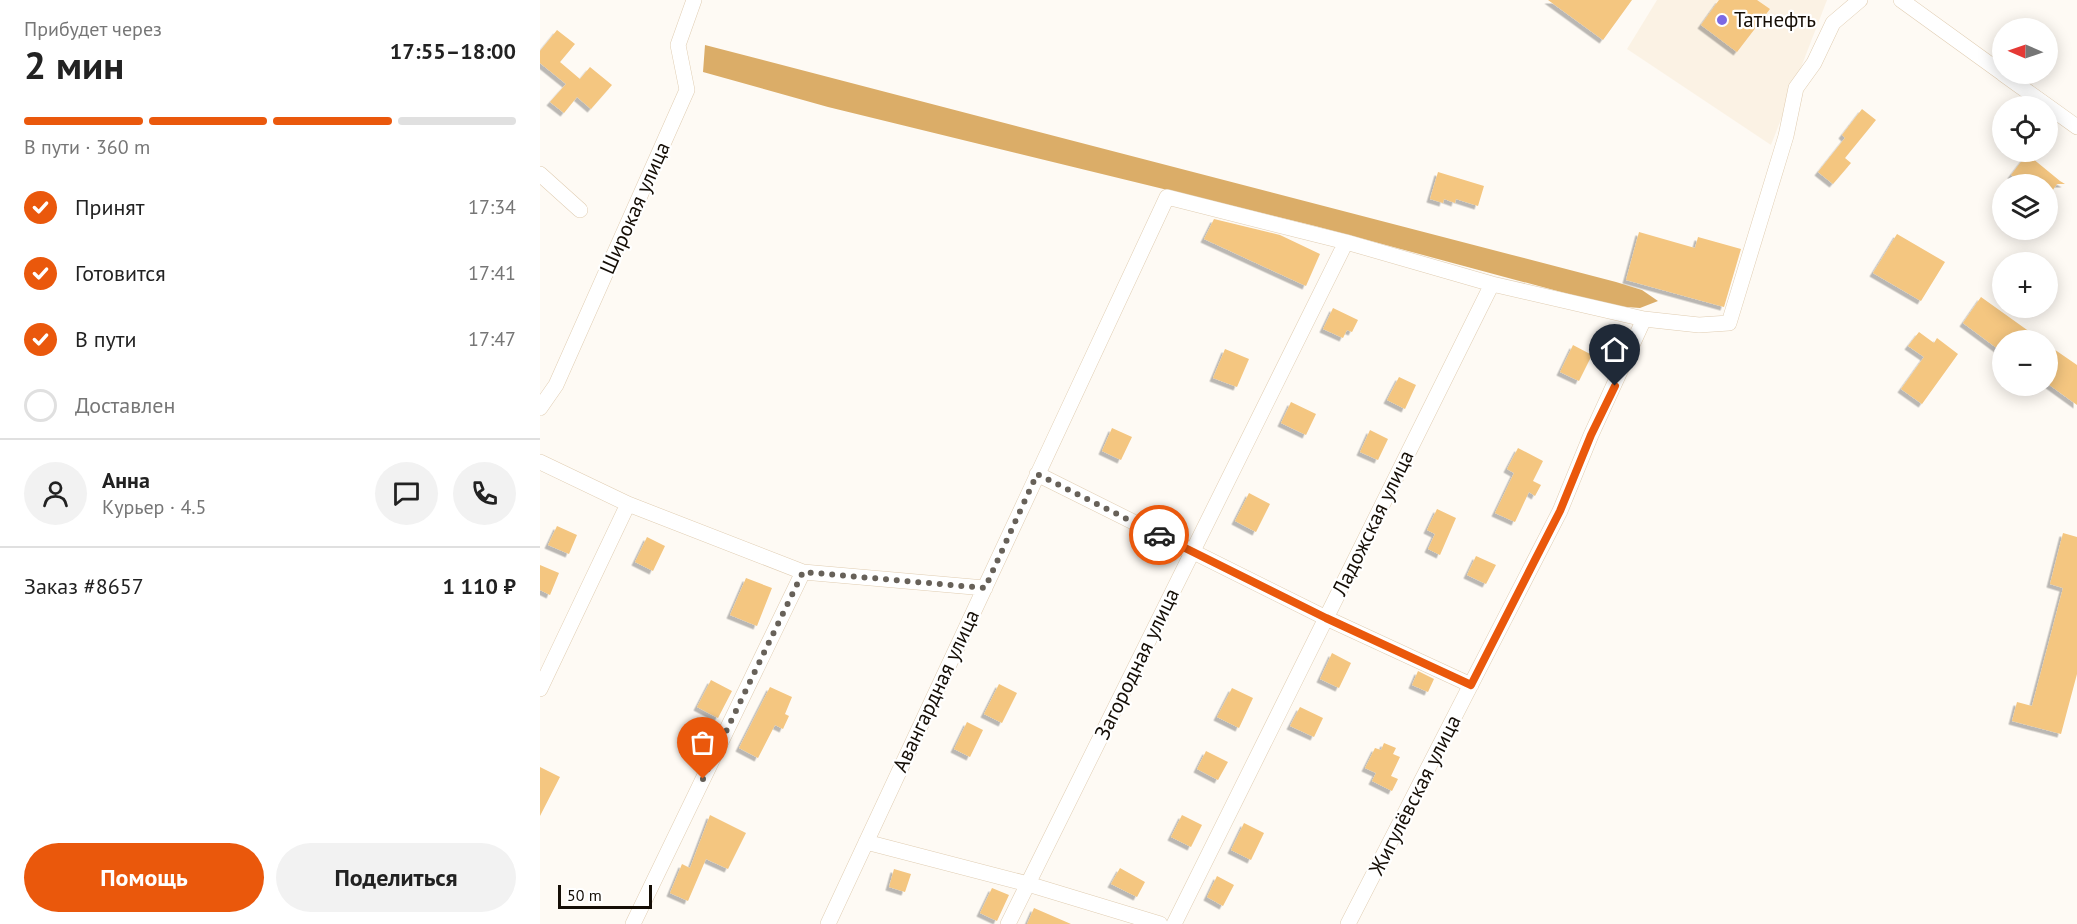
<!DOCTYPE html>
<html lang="ru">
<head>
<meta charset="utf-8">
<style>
  :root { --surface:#fff; --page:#f2f2f2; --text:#222; --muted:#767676; --line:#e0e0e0; --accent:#ea580c }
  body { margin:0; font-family:"PT Sans",sans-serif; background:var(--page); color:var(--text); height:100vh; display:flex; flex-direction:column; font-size:22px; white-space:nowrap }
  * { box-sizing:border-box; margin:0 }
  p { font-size:20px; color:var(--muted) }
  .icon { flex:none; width:33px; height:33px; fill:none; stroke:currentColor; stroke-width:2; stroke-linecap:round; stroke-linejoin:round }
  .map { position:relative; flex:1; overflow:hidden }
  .panel { display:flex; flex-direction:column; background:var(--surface); width:540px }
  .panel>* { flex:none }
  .needle { width:39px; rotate:272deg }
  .fabs { position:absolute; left:1452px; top:18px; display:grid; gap:12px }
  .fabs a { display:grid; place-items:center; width:66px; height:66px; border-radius:50%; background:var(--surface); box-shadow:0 3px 15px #0003; font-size:30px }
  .scale { position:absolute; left:18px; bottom:15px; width:94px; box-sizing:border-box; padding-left:6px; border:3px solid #150e06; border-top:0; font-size:16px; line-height:21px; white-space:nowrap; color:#150e06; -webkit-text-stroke:4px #fff; paint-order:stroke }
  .pin { position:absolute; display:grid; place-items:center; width:51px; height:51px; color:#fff; margin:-62px -26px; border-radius:50% 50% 50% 0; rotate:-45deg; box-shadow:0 0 6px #0007 }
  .pin .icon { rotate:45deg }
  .courier { position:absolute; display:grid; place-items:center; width:60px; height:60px; margin:-30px; border:4px solid #ea580c; border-radius:50%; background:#fff; color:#222; box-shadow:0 2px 8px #0007 }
  .headline em { font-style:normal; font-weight:700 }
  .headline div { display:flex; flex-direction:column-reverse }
  .headline { display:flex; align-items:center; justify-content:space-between; height:102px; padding:0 24px }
  h1 { font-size:39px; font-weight:700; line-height:45px }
  .bar { display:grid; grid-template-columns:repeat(4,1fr); gap:9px 6px; align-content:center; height:72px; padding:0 24px }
  .bar i { height:8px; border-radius:4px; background:var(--line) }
  .bar .active { background:var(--accent) }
  .bar p { grid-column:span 4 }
  .line { display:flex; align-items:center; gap:15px; padding:0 24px; border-top:2px solid var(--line) }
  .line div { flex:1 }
  .round { display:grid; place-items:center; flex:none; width:63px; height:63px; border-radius:32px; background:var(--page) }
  ol { padding:0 24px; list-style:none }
  li { display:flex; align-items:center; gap:18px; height:66px }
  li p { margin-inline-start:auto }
  li .icon { padding:6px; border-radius:50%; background:var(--accent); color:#fff; stroke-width:4 }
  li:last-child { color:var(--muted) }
  li i { width:33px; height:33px; border:3px solid var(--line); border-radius:50% }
  .cta { display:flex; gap:12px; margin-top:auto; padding:12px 24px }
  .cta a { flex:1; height:69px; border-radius:36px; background:var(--accent); color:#fff; font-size:24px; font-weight:700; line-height:69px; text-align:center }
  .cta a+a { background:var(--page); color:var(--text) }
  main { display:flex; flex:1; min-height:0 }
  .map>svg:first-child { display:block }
  .built { fill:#fbf2e4 }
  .forest { fill:#dbad68 }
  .building { fill:#f4c680; filter:url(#shadow) }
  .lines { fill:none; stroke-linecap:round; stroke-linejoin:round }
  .minor-casing { stroke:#e0cdb2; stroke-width:16 }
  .minor { stroke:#fff; stroke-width:15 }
  .done { stroke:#676159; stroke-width:6; stroke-dasharray:0 10.8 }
  .route { stroke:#ea580c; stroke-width:8 }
  .poi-dot { fill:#7c69e4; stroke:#fff; stroke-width:2 }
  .labels { text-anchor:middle; stroke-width:4.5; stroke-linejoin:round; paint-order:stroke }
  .poi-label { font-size:21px; fill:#150e06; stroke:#fff; text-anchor:start }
  .street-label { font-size:21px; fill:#150e06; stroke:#fff }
</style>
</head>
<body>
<main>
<section class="panel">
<div class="headline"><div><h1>2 мин</h1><p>Прибудет через</p></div><em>17:55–18:00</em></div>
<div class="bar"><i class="active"></i><i class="active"></i><i class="active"></i><i></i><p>В пути · 360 m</p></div>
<ol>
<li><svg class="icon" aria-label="check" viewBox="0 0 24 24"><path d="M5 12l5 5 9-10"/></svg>Принят<p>17:34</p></li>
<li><svg class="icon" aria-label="check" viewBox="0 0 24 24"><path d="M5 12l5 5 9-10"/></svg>Готовится<p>17:41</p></li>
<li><svg class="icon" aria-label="check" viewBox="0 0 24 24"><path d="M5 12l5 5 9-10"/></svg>В пути<p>17:47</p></li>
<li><i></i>Доставлен</li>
</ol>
<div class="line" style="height:108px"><a class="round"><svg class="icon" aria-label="person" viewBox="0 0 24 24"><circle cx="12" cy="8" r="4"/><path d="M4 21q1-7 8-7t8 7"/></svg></a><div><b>Анна</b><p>Курьер · 4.5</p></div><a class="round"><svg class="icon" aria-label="chat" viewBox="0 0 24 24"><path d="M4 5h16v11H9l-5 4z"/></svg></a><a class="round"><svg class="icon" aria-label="phone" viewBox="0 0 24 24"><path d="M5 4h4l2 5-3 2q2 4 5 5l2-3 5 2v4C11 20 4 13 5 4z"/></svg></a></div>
<div class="line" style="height:78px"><div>Заказ #8657</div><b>1 110 ₽</b></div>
<div class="cta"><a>Помощь</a><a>Поделиться</a></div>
</section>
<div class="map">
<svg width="1537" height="924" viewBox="0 0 1537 924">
  <defs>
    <filter id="shadow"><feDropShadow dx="-3.5" dy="3.5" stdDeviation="0" flood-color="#0004"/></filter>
  </defs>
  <rect width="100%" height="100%" fill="#fefaf4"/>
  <path class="built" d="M1117 0H1287L1231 145 1087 49Z"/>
  <path class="forest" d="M165 45 1076 282 1102 290 1118 301 1100 308 1073 306 775 226 288 107 163 72Z"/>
  <path class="building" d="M1008 0H1092L1063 40Z
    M1179 0H1217L1230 9 1197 52 1161 25Z
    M17 30 35 44 20 62 40 79 50 67 72 85 51 109 37 97 24 113 10 102 26 84 0 63V51Z
    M1322 109 1336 120 1305 158 1311 163 1293 184 1278 172 1305 138 1302 135Z
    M1487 154 1520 181 1525 184H1517L1508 197V184H1483L1471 175Z
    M898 172 944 186 938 206 916 199 915 203 904 199 903 203 890 199Z
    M674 219 740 235 780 254 766 286 664 239Z
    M1099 232 1155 248 1158 237 1201 249 1184 307 1086 280Z
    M1357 234 1405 262 1381 301 1333 273Z
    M1441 297 1501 340H1462V352L1423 323Z
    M793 308 818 320 812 332 807 330 803 338 783 329Z
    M1379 332 1394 343 1397 338 1418 354 1382 404 1361 389 1384 357 1368 346Z
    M1033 345 1052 355 1039 381 1020 372Z
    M1508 345 1537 365V405L1508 384Z
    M685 349 709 359 697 387 673 378Z
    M859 377 876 385 865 409 847 400Z
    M751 402 776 414 766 435 741 423Z
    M572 428 592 437 581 460 562 451Z
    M830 430 848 439 838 460 820 452Z
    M978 448 1003 461 993 481 1001 485 995 496 989 492 975 522 955 513 974 473 967 469Z
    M709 493 730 504 716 532 695 521Z
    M897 509 916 518 900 555 888 549 895 534 887 530Z
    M17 526 37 535 29 554 8 545Z
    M1523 533 1537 537V674L1521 734 1472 721 1477 702 1492 706 1523 588 1510 584Z
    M107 537 125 546 113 571 95 562Z
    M936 556 956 565 946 584 927 575Z
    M0 565 19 573 10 595 0 590Z
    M206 578 232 588 217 626 190 615Z
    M792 653 811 663 799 688 780 679Z
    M878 671 894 679 888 692 872 685Z
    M171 680 192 691 178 718 157 707Z
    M459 684 477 693 462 723 444 714Z
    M230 687 252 697 245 714 249 716 243 729 235 725 218 758 199 748Z
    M692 688 713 698 699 728 677 717Z
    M760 707 783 718 774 737 750 726Z
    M427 722 443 730 430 757 414 749Z
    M844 743 856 748 853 754 860 757 851 776 858 779 852 791 832 781 836 773 825 768 835 748 841 750Z
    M666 751 688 762 678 780 657 769Z
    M0 767 20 777 0 816Z
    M170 815 206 833 188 869 166 859 148 901 130 893 142 864 150 868Z
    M642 815 662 825 651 847 631 837Z
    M704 823 724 833 711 860 691 850Z
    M580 868 605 882 597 897 571 884Z
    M354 869 371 874 365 892 349 887Z
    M677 876 694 885 683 906 667 897Z
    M452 888 469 895 457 921 440 913Z
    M494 908 531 924H487Z"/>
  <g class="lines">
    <g class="minor-casing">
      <path id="minor" d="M1361 0 1462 73
        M1463 74 1537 127
        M0 174 40 210
        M0 408 16 385 147 90 138 45 154 0
        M0 462 88 504 263 572 445 588
        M497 474 786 618 931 685
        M0 689 88 504
        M326 842 488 884 620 924
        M93 924 263 572
        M288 924 627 197 806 242 952 284 1104 319
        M468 924 806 242
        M634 924 952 284
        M808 924 1020 511 1051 435 1104 319 1159 325 1189 323 1246 136 1256 88 1274 63 1293 23 1320 0"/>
    </g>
    <use href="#minor" class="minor"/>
  </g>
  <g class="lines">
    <path class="done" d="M163 779 263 572 445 588 497 474 619 535"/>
    <path class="route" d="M619 535 786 618 931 685 1020 511 1051 435 1075 386"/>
  </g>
  <circle class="poi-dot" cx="1182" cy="20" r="6"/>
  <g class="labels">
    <g class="poi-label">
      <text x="1194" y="27">Татнефть</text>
    </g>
    <g class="street-label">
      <text transform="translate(95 208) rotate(-66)" y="7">Широкая улица</text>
      <text transform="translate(833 523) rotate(-64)" y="7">Ладожская улица</text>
      <text transform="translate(597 664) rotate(-64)" y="7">Загородная улица</text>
      <text transform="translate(396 691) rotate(-65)" y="7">Авангардная улица</text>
      <text transform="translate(875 795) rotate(-63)" y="7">Жигулёвская улица</text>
    </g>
  </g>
</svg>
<div class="fabs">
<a><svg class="needle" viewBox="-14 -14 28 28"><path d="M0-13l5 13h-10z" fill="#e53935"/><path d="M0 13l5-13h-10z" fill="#767676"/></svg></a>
<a><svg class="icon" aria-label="locate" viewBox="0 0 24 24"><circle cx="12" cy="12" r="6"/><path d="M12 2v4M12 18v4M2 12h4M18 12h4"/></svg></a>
<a><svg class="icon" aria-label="layers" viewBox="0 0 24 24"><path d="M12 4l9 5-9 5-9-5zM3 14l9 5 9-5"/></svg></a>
<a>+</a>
<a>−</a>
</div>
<div class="scale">50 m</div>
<div class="pin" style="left:163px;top:779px;background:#ea580c"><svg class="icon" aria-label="bag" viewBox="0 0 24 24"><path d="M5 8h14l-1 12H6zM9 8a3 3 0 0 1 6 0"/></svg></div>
<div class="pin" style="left:1075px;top:386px;background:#1f2937"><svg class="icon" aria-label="home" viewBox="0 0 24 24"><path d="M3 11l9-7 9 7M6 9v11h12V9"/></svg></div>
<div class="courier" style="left:619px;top:535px"><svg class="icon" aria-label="car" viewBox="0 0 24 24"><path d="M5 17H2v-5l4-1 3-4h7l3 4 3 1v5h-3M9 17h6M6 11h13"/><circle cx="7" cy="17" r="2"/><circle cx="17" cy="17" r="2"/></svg></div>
</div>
</main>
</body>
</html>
